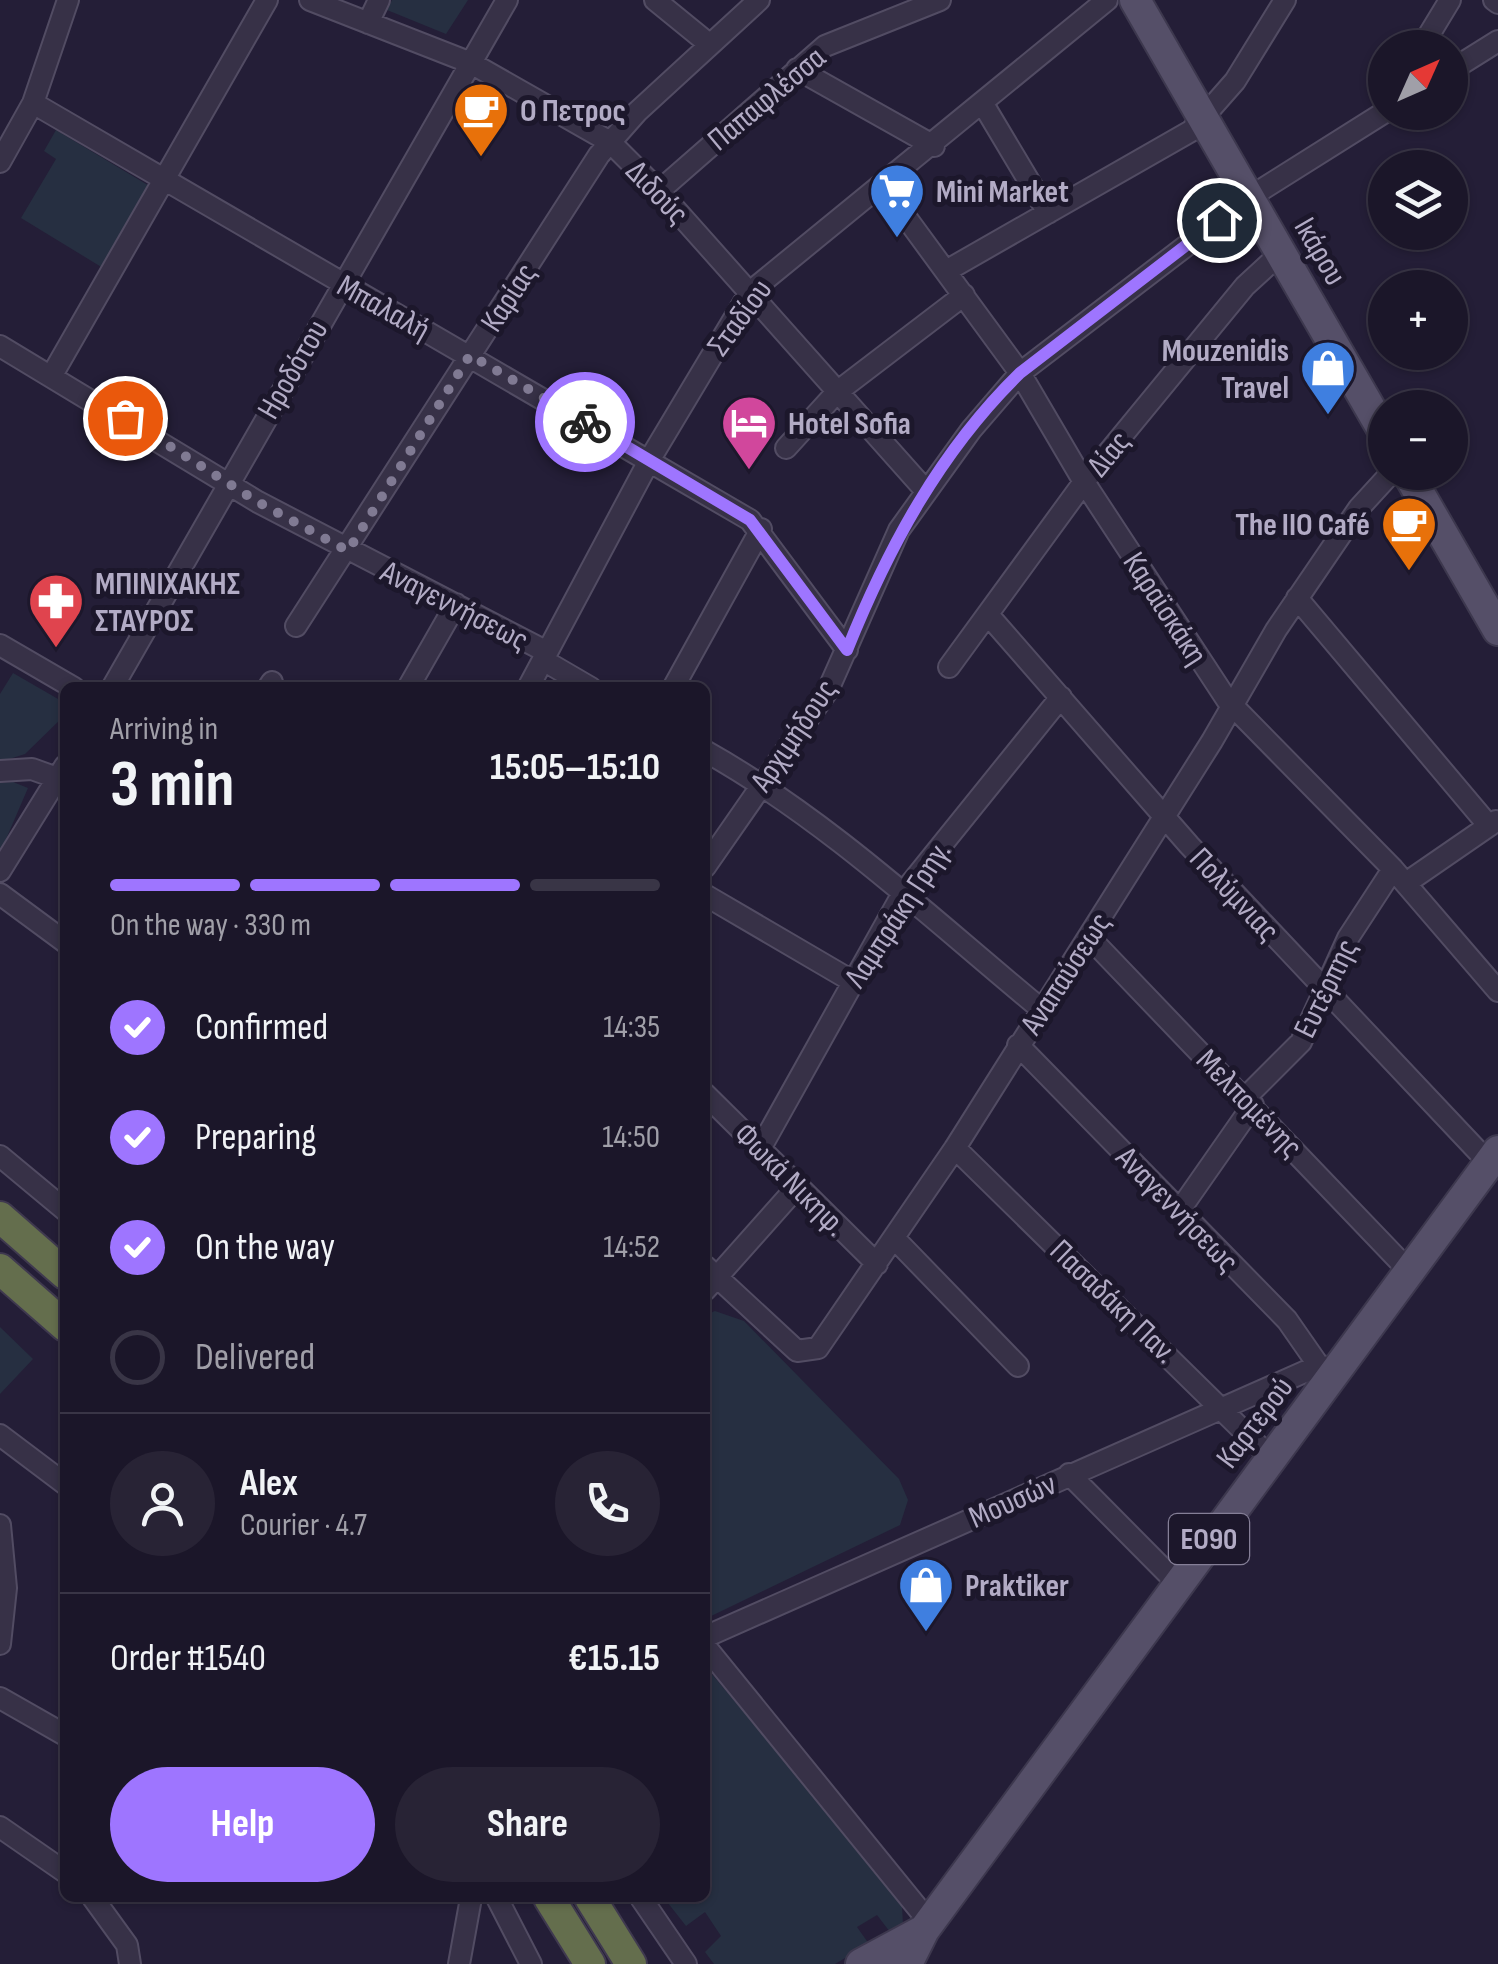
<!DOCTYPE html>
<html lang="en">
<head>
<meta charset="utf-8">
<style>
  :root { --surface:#1b1629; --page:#282335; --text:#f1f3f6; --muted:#a09fa8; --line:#393546; --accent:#9e75ff }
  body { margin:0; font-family:"Sofia Sans Condensed",sans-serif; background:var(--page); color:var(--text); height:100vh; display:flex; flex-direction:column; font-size:38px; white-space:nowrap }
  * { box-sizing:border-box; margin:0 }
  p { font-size:32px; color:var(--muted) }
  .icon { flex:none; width:55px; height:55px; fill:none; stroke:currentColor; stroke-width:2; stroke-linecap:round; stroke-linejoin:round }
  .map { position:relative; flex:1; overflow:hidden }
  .details { position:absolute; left:60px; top:682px; width:650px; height:1220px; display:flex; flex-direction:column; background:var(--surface); border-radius:15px; box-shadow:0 2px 8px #0004,0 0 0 2px var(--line) }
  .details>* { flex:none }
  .needle { width:65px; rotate:45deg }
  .controls { position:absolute; left:1368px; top:30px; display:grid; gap:20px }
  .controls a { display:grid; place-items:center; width:100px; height:100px; border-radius:50%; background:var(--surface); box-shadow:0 2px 8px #0004,0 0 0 2px var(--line); font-size:50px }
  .pin { position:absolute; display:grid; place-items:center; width:85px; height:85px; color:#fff; margin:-42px; border:5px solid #fff; border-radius:50%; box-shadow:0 2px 10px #0007 }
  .courier { position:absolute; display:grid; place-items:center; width:100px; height:100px; margin:-50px; border:8px solid #9e75ff; border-radius:50%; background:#fff; color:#222; box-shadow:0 2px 12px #0007 }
  .summary em { font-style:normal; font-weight:700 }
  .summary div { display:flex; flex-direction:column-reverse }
  .summary { display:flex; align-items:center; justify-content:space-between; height:170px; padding:0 50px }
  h1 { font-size:65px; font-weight:700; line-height:75px }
  .bar { display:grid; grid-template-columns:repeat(4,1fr); gap:15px 10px; align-content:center; height:120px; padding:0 50px }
  .bar i { height:12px; border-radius:8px; background:var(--line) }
  .bar .selected { background:var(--accent) }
  .bar p { grid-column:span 4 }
  .line { display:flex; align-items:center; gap:25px; padding:0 50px; border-top:2px solid var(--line) }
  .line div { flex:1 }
  .round { display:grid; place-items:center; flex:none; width:105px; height:105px; border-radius:52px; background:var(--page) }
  ol { padding:0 50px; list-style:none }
  li { display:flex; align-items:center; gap:30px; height:110px }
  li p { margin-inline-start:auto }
  li .icon { padding:10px; border-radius:50%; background:var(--accent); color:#fff; stroke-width:4 }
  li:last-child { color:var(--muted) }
  li i { width:55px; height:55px; border:5px solid var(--line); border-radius:50% }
  .button { display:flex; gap:20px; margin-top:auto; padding:20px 50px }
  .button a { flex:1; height:115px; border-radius:60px; background:var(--accent); color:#fff; font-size:40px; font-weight:700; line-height:115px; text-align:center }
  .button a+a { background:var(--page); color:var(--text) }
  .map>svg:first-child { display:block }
  .green { fill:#262f41 }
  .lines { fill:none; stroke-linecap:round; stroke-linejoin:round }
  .minor-casing { stroke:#524c63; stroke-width:24 }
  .primary-casing { stroke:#3d384e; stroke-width:34 }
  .motorway-casing { stroke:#3f394f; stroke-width:34 }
  .minor { stroke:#373147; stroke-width:20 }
  .primary { stroke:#554f68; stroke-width:30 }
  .motorway { stroke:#646e4d; stroke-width:30 }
  .done { stroke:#807a93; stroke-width:10; stroke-dasharray:0 18 }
  .route { stroke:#9e75ff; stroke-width:12 }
  .labels { text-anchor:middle; stroke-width:10; stroke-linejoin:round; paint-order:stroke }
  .shield { fill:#1c172b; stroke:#857f97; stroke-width:2.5 }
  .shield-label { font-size:30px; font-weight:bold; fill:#b2abc5 }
  .street-label { font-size:32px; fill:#b2abc5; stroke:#1c172b }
  .poi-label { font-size:32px; font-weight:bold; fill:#b2abc5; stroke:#1c172b; text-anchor:start }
</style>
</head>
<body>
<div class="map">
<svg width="1498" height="1964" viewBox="0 0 1498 1964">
  <rect width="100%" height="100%" fill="#241e37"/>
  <path class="green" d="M392 0H468L446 34 387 10Z
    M56 130 151 187 103 268 21 218 56 159 44 151Z
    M13 673 65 703V715L25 754 0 762V694Z
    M13 782 28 788 0 853V783Z
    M715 1311 744 1321 899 1479 908 1500 900 1525 705 1619V1315Z
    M0 1327 33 1359 0 1394Z
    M705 1666 841 1826 902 1906 903 1925 890 1932 877 1915 857 1927 869 1944 835 1964H714L705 1952 721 1936 705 1912 686 1926 664 1898H705Z"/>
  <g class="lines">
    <g class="minor-casing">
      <path id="minor" d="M310 0 471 63 610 142 659 191 926 491
        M655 0 709 44
        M1494 0 1498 3
        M368 23 379 0
        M1427 38 1450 0
        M797 69 934 146
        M1450 71 1498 41
        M33 103 750 520 847 650
        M983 104 1048 213
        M0 162 33 103 68 0
        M883 186 1020 373 1084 482 1227 700 1393 869 1498 991
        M659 191 825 46 940 0
        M946 271 1191 131 1235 81 1285 0
        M0 346 258 502 547 652
        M52 375 267 0
        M786 448 837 392 964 295
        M1297 598 1489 826
        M990 617 1189 845 1489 1163
        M296 626 599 155 637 112 759 0
        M0 645 74 688
        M543 660 591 688
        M949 667 1084 482 1245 286 1282 252
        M112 688 507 0
        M268 688 272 682
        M408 688 456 604
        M528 688 650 459 750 292 1107 0
        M673 688 761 529
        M705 751C828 820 933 920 1041 1009
        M0 771 32 769 57 778
        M705 867 828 690 899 530 971 430 1020 373 1250 197 1385 112
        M0 871 65 766
        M1406 883 1496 821
        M0 894 65 942
        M705 895 852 981
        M1089 937 1409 1271
        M1018 1045 1287 1320 1326 1376
        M705 1094 877 1264
        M1246 1097 1301 1042 1348 938 1393 869
        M955 1148 1270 1457
        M760 1149 903 893 1061 697
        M0 1156 65 1210
        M1179 1211 1253 1105
        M894 1238 1018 1366
        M705 1266 717 1277 797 1187
        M705 1290 717 1277 797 1351 818 1348 955 1148 1212 741 1276 630 1359 508 1392 472
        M0 1435 65 1484
        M1069 1474 1177 1583
        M0 1525 6 1588 0 1644
        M705 1637 1320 1365
        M705 1646 930 1923
        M0 1698 65 1735
        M0 1827 65 1872
        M93 1898 127 1945 130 1964
        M497 1898 531 1964
        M641 1898 686 1964
        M459 1964 471 1898"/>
    </g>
    <g class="primary-casing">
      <path id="primary" d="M1135 0 1385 434
        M1407 472 1498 630
        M861 1964 924 1930
        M907 1964 924 1930 1498 1151"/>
    </g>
    <g class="motorway-casing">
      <path id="motorway" d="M0 1217 65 1274
        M0 1269 65 1326
        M549 1898 590 1964
        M590 1898 631 1964"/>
    </g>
    <use href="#minor" class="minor"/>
    <use href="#primary" class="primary"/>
    <use href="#motorway" class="motorway"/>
  </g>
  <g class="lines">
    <path class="done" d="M125 418 258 502 348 551 470 355 585 422"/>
    <path class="route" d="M585 422 750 520 847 650C888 548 940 451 1020 373L1219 220"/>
  </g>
  <defs>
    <g id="cafe-pin" transform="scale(2.875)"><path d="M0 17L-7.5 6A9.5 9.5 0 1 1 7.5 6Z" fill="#e8710a" stroke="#1c172b"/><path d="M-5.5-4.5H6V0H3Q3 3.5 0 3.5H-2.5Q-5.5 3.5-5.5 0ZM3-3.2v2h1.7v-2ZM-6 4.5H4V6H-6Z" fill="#fff"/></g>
    <g id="supermarket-pin" transform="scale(2.875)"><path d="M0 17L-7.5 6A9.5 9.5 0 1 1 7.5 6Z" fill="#3f7fe0" stroke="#1c172b"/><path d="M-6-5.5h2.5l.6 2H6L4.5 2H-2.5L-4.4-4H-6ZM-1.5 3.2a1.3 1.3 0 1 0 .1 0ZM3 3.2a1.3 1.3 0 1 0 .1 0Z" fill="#fff"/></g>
    <g id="shop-pin" transform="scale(2.875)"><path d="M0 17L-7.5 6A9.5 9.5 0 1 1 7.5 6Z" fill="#3f7fe0" stroke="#1c172b"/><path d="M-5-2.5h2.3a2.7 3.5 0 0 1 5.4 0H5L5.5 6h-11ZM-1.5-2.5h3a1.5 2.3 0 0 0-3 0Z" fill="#fff"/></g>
    <g id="hotel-pin" transform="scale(2.875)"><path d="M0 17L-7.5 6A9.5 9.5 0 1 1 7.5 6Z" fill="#d1479c" stroke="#1c172b"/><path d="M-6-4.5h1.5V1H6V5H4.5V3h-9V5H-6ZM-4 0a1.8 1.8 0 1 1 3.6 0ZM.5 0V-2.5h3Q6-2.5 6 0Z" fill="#fff"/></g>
    <g id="pharmacy-pin" transform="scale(2.875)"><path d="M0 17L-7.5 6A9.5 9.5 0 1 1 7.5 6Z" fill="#e0444e" stroke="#1c172b"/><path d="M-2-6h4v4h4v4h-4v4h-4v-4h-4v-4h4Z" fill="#fff"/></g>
  </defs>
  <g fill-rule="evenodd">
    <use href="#cafe-pin" x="481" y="110"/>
    <use href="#supermarket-pin" x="897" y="191"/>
    <use href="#shop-pin" x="1328" y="368"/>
    <use href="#hotel-pin" x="749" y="423"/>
    <use href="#cafe-pin" x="1409" y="524"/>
    <use href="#pharmacy-pin" x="56" y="601"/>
    <use href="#shop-pin" x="926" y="1585"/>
  </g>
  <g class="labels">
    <rect class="shield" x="1169" y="1514" width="80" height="50" rx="8"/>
    <g class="shield-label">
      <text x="1209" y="1549">ΕΟ90</text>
    </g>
    <g class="street-label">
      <text transform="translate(766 98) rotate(-40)" y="11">Παπαφλέσσα</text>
      <text transform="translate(658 192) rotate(46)" y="11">Διδούς</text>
      <text transform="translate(1321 251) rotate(60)" y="11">Ικάρου</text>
      <text transform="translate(508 297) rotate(-57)" y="11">Καρίας</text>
      <text transform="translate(384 307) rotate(29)" y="11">Μπαλαλή</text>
      <text transform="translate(739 317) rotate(-54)" y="11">Σταδίου</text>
      <text transform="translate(292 369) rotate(-60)" y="11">Ηροδότου</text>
      <text transform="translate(1108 453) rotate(-51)" y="11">Δίας</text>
      <text transform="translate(455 605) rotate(27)" y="11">Αναγεννήσεως</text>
      <text transform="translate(1166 608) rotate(57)" y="11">Καραϊσκάκη</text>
      <text transform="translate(793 735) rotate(-56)" y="11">Αρχιμήδους</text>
      <text transform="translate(1235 894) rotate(47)" y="11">Πολύμνιας</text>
      <text transform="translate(897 914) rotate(-57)" y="11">Λαμπράκη Γρηγ.</text>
      <text transform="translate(1065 973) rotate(-57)" y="11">Αναπαύσεως</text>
      <text transform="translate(1325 988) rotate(-64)" y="11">Ευτέρπης</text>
      <text transform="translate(1250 1103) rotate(46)" y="11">Μελπομένης</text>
      <text transform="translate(791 1179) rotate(45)" y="11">Φωκά Νικηφ.</text>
      <text transform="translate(1178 1209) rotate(46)" y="11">Αναγεννήσεως</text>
      <text transform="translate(1114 1301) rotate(44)" y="11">Πασαδάκη Παν.</text>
      <text transform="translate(1254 1422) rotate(-53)" y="11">Καρτερού</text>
      <text transform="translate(1012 1500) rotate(-24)" y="11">Μουσών</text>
    </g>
    <g class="poi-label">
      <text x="520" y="121">Ο Πετρος</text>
      <text x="936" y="202">Mini Market</text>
      <text x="1289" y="361" text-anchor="end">Mouzenidis<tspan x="1289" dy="37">Travel</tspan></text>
      <text x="788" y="434">Hotel Sofia</text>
      <text x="1370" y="535" text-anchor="end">The IIO Café</text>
      <text x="95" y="594">ΜΠΙΝΙΧΑΚΗΣ<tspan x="95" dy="37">ΣΤΑΥΡΟΣ</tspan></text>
      <text x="965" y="1596">Praktiker</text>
    </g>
  </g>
</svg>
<div class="controls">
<a><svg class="needle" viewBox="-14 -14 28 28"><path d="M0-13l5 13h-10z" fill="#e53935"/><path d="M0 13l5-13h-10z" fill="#a09fa8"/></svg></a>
<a><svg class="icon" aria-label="layers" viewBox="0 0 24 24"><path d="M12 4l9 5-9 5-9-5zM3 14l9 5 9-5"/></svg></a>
<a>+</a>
<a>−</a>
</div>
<div class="pin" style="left:125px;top:418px;background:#ea580c"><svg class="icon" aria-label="bag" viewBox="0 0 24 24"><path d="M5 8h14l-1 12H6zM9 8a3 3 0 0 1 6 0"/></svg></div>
<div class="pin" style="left:1219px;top:220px;background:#1f2937"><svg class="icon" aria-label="home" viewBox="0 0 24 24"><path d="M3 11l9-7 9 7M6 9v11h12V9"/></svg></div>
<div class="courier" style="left:585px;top:422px"><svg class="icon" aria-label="bike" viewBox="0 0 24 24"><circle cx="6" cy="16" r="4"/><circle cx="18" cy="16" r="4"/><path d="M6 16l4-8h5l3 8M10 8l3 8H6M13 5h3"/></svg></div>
<section class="details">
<div class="summary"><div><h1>3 min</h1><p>Arriving in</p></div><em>15:05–15:10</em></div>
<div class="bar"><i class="selected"></i><i class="selected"></i><i class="selected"></i><i></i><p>On the way · 330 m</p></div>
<ol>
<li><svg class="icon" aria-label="check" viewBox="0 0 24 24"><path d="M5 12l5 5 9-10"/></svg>Confirmed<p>14:35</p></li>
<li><svg class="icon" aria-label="check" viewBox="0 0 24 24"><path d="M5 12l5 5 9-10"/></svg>Preparing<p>14:50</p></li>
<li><svg class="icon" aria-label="check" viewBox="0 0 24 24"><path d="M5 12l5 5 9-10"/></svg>On the way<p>14:52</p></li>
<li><i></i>Delivered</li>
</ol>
<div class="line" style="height:180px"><a class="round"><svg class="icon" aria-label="person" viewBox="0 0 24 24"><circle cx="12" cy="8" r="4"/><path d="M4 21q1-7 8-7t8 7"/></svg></a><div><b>Alex</b><p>Courier · 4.7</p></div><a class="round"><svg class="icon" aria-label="phone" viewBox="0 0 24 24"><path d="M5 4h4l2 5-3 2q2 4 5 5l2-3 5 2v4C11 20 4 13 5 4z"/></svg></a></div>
<div class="line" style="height:130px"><div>Order #1540</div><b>€15.15</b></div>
<div class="button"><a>Help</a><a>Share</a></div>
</section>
</div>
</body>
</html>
